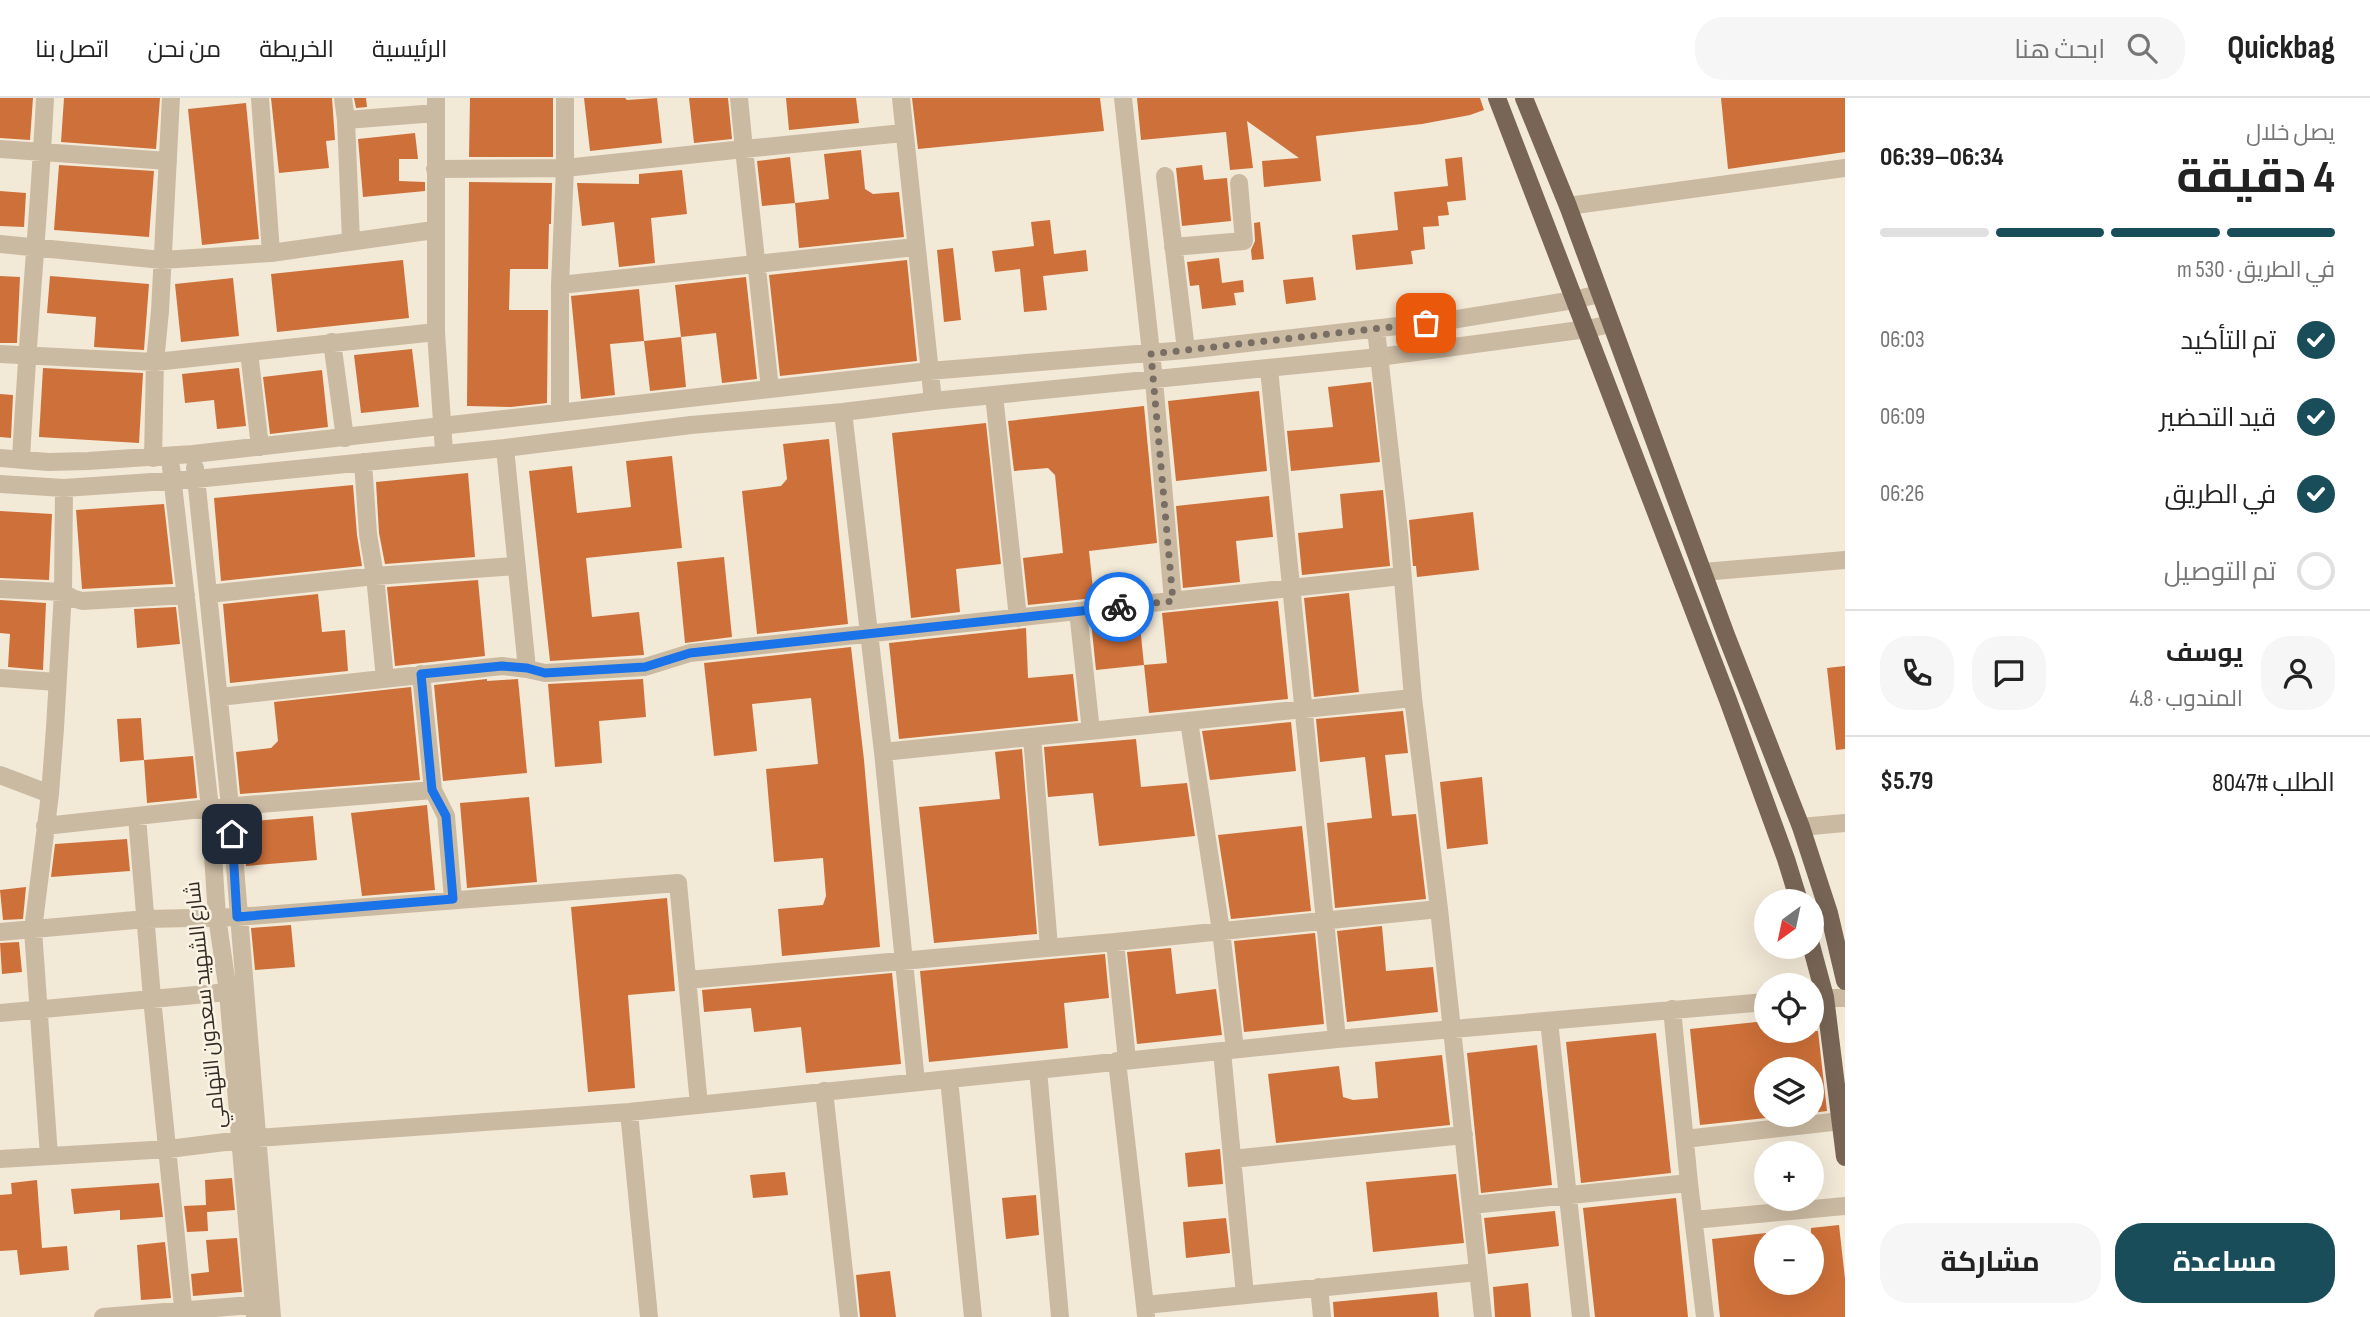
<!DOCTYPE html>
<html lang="ar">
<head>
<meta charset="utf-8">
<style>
  :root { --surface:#fff; --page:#f6f6f6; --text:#222; --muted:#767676; --line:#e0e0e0; --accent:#184d59 }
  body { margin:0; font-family:"Sofia Sans Condensed",Cairo,sans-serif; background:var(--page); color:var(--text); direction:rtl; height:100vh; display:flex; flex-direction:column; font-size:26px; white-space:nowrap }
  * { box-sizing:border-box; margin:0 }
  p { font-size:23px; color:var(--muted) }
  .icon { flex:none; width:38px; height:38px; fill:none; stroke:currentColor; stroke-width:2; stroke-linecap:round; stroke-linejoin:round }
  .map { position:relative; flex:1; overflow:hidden; direction:ltr }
  .panel { display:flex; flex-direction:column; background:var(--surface); width:525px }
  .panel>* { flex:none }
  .needle { width:46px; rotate:213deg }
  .fabs { position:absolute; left:1754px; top:791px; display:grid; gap:14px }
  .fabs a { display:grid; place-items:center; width:70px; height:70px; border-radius:50%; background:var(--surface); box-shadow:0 7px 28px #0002; font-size:35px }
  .pin { position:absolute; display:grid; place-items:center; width:60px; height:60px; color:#fff; margin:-30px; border-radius:14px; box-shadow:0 4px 10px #0006 }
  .courier { position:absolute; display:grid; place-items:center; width:70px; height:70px; margin:-35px; border:5px solid #1a73e8; border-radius:50%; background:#fff; color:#222; box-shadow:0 2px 9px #0007 }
  .overview em { font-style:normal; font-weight:700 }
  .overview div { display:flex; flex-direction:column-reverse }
  .overview { display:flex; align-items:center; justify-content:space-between; height:119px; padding:0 35px }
  h1 { font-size:46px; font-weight:700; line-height:52px }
  .bar { display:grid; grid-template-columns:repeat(4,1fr); gap:10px 7px; align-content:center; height:84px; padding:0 35px }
  .bar i { height:9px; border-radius:5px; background:var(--line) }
  .bar .on { background:var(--accent) }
  .bar p { grid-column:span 4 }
  .line { display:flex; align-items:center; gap:18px; padding:0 35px; border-top:2px solid var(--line) }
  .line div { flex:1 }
  .round { display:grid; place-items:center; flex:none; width:74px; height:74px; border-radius:28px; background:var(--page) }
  ol { padding:0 35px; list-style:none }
  li { display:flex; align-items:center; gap:21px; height:77px }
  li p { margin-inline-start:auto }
  li .icon { padding:7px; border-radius:50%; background:var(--accent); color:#fff; stroke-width:4 }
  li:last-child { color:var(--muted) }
  li i { width:38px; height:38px; border:4px solid var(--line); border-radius:50% }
  .cta { display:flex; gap:14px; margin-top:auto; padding:14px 35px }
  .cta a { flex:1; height:80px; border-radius:28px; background:var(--accent); color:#fff; font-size:28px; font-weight:700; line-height:80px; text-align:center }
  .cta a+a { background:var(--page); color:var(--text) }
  header { display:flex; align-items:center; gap:42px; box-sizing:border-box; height:98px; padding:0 35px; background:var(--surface); border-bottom:2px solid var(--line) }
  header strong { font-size:33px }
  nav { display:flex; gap:38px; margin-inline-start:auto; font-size:24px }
  .search { width:490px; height:63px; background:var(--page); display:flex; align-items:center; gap:18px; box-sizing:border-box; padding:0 24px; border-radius:28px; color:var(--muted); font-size:26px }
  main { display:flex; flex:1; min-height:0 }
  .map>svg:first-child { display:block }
  .building { fill:#ce7039 }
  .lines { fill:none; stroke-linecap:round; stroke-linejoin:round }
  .minor { stroke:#cbbaa2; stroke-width:18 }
  .major { stroke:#786555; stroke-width:18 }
  .done { stroke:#786e63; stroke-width:7; stroke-dasharray:0 12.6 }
  .route { stroke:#1a73e8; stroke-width:9 }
  .labels { text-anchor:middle; stroke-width:5; stroke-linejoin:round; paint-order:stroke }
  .street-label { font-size:21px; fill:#352c25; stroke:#faf2e3 }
</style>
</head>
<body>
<header>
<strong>Quickbag</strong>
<div class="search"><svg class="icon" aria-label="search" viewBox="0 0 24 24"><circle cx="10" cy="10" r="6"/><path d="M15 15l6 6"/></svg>ابحث هنا</div>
<nav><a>الرئيسية</a><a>الخريطة</a><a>من نحن</a><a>اتصل بنا</a></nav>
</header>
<main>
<section class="panel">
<div class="overview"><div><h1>4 دقيقة</h1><p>يصل خلال</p></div><em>06:34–06:39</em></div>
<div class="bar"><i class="on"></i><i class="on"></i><i class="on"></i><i></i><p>في الطريق · 530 m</p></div>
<ol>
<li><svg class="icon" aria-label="check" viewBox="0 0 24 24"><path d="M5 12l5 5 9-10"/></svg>تم التأكيد<p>06:03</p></li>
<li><svg class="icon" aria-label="check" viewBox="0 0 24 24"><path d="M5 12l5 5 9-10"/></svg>قيد التحضير<p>06:09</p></li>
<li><svg class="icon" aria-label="check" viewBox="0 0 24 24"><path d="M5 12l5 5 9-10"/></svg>في الطريق<p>06:26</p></li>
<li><i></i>تم التوصيل</li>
</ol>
<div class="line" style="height:126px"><a class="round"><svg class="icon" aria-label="person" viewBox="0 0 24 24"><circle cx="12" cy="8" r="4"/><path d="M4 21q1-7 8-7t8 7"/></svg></a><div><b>يوسف</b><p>المندوب · 4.8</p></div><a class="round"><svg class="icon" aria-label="chat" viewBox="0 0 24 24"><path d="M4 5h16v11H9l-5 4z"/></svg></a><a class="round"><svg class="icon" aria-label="phone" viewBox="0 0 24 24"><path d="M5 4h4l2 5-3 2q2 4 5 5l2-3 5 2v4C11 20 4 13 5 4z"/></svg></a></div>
<div class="line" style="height:91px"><div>الطلب #8047</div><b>$5.79</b></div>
<div class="cta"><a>مساعدة</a><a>مشاركة</a></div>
</section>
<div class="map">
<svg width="1845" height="1219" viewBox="0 0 1845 1219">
  <rect width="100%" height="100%" fill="#f3e9d7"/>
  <path class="building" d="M0 0H33L30 42 0 40Z
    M64 0H160L156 51 61 44Z
    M271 0H332L335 42 326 43 329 70 279 75Z
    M354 0H366L367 9 356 10Z
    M470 0H553V59H469Z
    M584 0H625L627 2 657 0 662 45 590 53Z
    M689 0H728L732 41 694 45Z
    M786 0H856L859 25 789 32Z
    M912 0H1100L1104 33 918 51Z
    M1137 0H1480L1484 12 1470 17 1422 26 1316 38 1321 83 1264 89 1262 63 1299 60 1247 23 1253 70 1230 72 1226 34 1141 42Z
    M1721 0H1845V54L1728 71Z
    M246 5 259 141 202 147 188 11Z
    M415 35 418 61H399V83L425 84V93L363 99 358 41Z
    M861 52 865 91 873 96 899 94 904 139 799 150 795 105 829 101 824 56Z
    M790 59 795 105 762 108 757 63Z
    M1462 59 1466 102 1447 104 1449 117 1438 118 1439 128 1423 129 1425 151 1411 153 1413 166 1356 172 1352 137 1398 132 1394 94 1448 88 1445 61Z
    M59 67 154 73 149 139 54 132Z
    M1202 67 1204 82 1227 80 1231 123 1182 128 1176 70Z
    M682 72 687 116 651 120 655 165 619 169 614 124 582 128 577 85 639 86V76Z
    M469 84 552 85 551 126H549L548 171H510L509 212H548L547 305 511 309 467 308Z
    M0 93 26 95 24 129 0 128Z
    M1050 122 1054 156 1086 152 1088 173 1043 178 1047 212 1024 214 1020 171 995 174 992 153 1034 148 1031 124Z
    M1260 124 1264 161 1252 162 1251 152 1255 143 1254 125Z
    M953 150 961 222 944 224 937 152Z
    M1219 160 1222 185 1243 182 1244 194 1234 195 1236 207 1202 211 1199 187 1190 188 1187 164Z
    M403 162 409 220 277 234 271 176Z
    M907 162 917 263 780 278 769 177Z
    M0 178 20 179 17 245H0Z
    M50 178 149 186 144 252 94 249 96 219 47 215Z
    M746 179 757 281 722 285 716 235 681 239 675 187Z
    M1313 179 1316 202 1286 206 1283 182Z
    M233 180 239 238 181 244 175 186Z
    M639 191 644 243 610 246 615 297 581 301 571 198Z
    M681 239 686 289 650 293 644 243Z
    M412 251 419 309 361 315 354 257Z
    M43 270 143 275 139 345 39 339Z
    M239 270 246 328 217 331 214 302 185 305 182 276Z
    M322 272 328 329 270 336 263 279Z
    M1371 284 1380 364 1291 373 1287 333 1333 329 1328 289Z
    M1259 293 1267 373 1176 383 1168 303Z
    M0 296 13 297 11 340 0 339Z
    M1144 308 1157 445 1089 453 1094 500 1028 507 1023 460 1063 455 1055 377 1048 370 1014 373 1008 323Z
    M986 325 1001 466 956 471 960 514 911 520 892 335Z
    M829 341 848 526 757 536 742 393 781 388 787 381 783 346Z
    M672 358 682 450 586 460 592 519 639 514 644 557 550 563 529 373 572 368 577 415 631 409 626 363Z
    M468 375 475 459 385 466 379 435 376 384Z
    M353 387 357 437 362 468 221 483 214 400Z
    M1383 392 1390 468 1302 477 1298 435 1343 430 1340 396Z
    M1269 398 1273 439 1236 443 1240 484 1183 490 1176 408Z
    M164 406 173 486 82 491 76 412Z
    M0 413 52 416 49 482 0 480Z
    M1473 414 1479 472 1417 479 1416 468H1413L1409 422Z
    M724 459 732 539 685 545 677 464Z
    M478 482 485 558 395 568 387 489Z
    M1349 495 1359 594 1314 599 1304 500Z
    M318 496 322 534 345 532 348 573 230 585 223 506Z
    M0 502 46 505 43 572 8 569 10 536 0 535Z
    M1278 503 1288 601 1149 615 1144 567 1167 565 1162 515Z
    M176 509 180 546 137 550 134 511Z
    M1139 518 1144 567 1096 572 1091 523Z
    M1026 530 1028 580 1073 576 1078 623 899 641 889 545Z
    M851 549 864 662 880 849 782 858 778 811 823 807 826 798 823 760 774 764 766 671 818 666 811 600 752 606 757 653 714 658 704 565Z
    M1845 568V651L1836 652 1827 570Z
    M487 581V583L518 581 527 675 443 683 434 587Z
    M643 581 646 619 599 623 602 665 555 669 548 586Z
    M411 589 420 682 240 696 236 654 271 650 278 643 274 604Z
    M1403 613 1408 655 1385 657 1392 718 1416 716 1426 801 1335 810 1327 725 1372 720 1365 659 1320 664 1316 621Z
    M141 620 144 662 120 664 117 621Z
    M1291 624 1296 673 1210 682 1202 633Z
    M1136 641 1141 689 1187 685 1195 738 1099 748 1093 695 1048 699 1044 649Z
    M1022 651 1037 836 934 845 919 709 1000 701 995 654Z
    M193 658 197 700 147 705 144 662Z
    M1482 679 1488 746 1447 751 1440 684Z
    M529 699 537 784 467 790 460 705Z
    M427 707 435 792 362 798 351 715Z
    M313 718 317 762 246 768 243 724Z
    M1302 728 1311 813 1231 821 1218 737Z
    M127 741 130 773 51 779 55 746Z
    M26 789 23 821 3 822 0 792Z
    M667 800 675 893 628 897 635 990 588 994 571 809Z
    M291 827 295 869 255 872 251 830Z
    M1382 828 1386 873 1433 869 1438 914 1347 924 1337 833Z
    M1315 835 1324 926 1244 934 1234 843Z
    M19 844 22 874 2 876 0 845Z
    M1171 850 1176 896 1216 891 1222 937 1137 946 1127 854Z
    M1105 856 1109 900 1064 905 1068 950 929 964 920 873Z
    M892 875 901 966 806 975 801 929 754 934 751 910 704 914 702 892Z
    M1766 923V933H1818L1827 1013 1811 1015V971H1766V1020L1700 1027 1690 931Z
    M1656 935 1671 1075 1581 1085 1566 944Z
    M1537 947 1552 1087 1481 1095 1467 955Z
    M1442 957 1450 1027 1276 1045 1268 976 1339 968 1343 999 1353 1002 1378 1000 1375 964Z
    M1220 1051 1223 1086 1188 1089 1185 1055Z
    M785 1074 788 1097 753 1100 750 1077Z
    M1456 1076 1464 1145 1373 1154 1366 1084Z
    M232 1080 235 1112 207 1114 208 1133 187 1134 184 1108 206 1107 205 1082Z
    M37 1082 42 1150 67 1148 69 1172 20 1177 17 1152 0 1153V1097L12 1096 11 1085Z
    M159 1085 163 1119 120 1122V1112L74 1116 71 1091Z
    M1036 1097 1039 1137 1006 1141 1002 1100Z
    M1676 1100 1688 1219H1595L1583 1110Z
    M1555 1113 1559 1148 1488 1156 1484 1120Z
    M1226 1120 1230 1155 1186 1160 1183 1124Z
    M1839 1127 1845 1181V1219H1720L1712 1141 1766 1135V1185H1811V1130Z
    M237 1140 242 1194 193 1198 191 1176 209 1174 206 1142Z
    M165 1144 171 1200 141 1202 137 1147Z
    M890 1173 896 1219H860L856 1177Z
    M1528 1185 1531 1219H1495L1493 1189Z
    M1437 1194 1439 1219H1334L1333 1204Z"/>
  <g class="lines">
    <path class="minor" d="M260 0 271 155
      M343 0 346 22 436 15
      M436 0V234L444 354
      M565 0V70L744 51 739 0
      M901 0 933 303
      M1123 0 1154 282 1173 503
      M346 22 351 143
      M0 51 168 63
      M435 71 565 70 560 187V314
      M1165 78 1186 252
      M1568 108 1845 70
      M0 146 162 162 271 155 434 132
      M1173 149 1244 143 1239 85
      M560 187 915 149
      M1376 231 1399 434 1413 600 1439 811 1483 1219
      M332 244 345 340
      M249 254 260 349
      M0 256 155 264 436 234
      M1269 271 1337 941
      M770 291 744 51 903 35
      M994 297 1018 520
      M843 314 883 654 916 984
      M505 350 527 571
      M0 360 48 364 88 363 193 356 929 273 1186 252 1451 222 1574 202 1599 196
      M153 360 155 264 160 213 171 0
      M21 362C27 241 39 121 45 0
      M363 364 368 436 375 478 385 581
      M171 369 210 710 217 819 228 894 255 1219
      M195 370 230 708 272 1219
      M0 386 64 390 196 381 505 350 691 327 843 314 933 303 1379 259 1587 231 1611 226
      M1703 474 1845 462
      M0 491 63 494 72 500 82 503 186 497
      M209 496 375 478 515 468
      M1078 513 1091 633
      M421 576 433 692 446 718 453 801
      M0 580 57 584
      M219 599 502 568 527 571 545 575 645 569 690 555 1402 478
      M1189 623 1221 833 1235 951
      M1032 639 1049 849
      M883 654 1413 600
      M0 677 50 696
      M137 719 152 900 184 1219
      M45 728 210 710 433 692
      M1801 729 1845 725
      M0 834 146 821 237 819 678 785 699 1007
      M1115 844 1127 962
      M687 882 1115 844 1439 811
      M1811 900H1845
      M1672 911 1689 1085 1705 1219
      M0 915 228 894
      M1549 923 1581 1219
      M1222 953 1245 1197
      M1117 963 1146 1217
      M1038 972 1060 1219
      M949 981 973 1219
      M824 993 849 1219
      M629 1014 649 1219
      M1685 1041 1841 1023
      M49 1058 33 832 50 696 55 630 63 494 64 390
      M0 1061 169 1051 257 1040 629 1014 1337 941 1766 904
      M1232 1061 1464 1037
      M1471 1107 1689 1085
      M1694 1122 1845 1108
      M1319 1189 1322 1219
      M1145 1207 1478 1174
      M103 1219 264 1206"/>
    <path class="major" d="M1497 0 1728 602 1786 761 1799 803
      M1524 0 1568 108 1726 537 1801 729 1829 815 1845 883
      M1811 847 1825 899 1845 1059"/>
  </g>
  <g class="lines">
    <path class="done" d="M1119 509 1173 503 1151 256 1426 225"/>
    <path class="route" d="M232 736 237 819 453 801 446 718 432 692 421 576 502 568 527 570 545 575 645 569 690 555 1119 509"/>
  </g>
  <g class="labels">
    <g class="street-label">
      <text transform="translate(205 907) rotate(-96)" y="7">شارع الشهيد سعدون التهامي</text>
    </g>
  </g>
</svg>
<div class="fabs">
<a><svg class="needle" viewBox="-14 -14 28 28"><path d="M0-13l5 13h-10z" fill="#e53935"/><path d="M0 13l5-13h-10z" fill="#767676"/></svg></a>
<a><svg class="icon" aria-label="locate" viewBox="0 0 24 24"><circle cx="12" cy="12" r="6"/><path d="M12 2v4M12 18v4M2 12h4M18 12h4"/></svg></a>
<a><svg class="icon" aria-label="layers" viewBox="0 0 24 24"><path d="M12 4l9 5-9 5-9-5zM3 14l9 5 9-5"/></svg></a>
<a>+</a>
<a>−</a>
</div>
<div class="pin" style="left:1426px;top:225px;background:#ea580c"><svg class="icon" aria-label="bag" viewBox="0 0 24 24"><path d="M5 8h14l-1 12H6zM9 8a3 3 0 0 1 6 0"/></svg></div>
<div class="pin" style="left:232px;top:736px;background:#1f2937"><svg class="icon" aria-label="home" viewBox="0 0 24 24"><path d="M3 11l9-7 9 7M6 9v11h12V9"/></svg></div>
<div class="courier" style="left:1119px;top:509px"><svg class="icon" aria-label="bike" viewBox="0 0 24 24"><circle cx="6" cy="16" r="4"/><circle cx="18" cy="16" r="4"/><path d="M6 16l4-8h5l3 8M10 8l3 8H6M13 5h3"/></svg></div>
</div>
</main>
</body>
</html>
